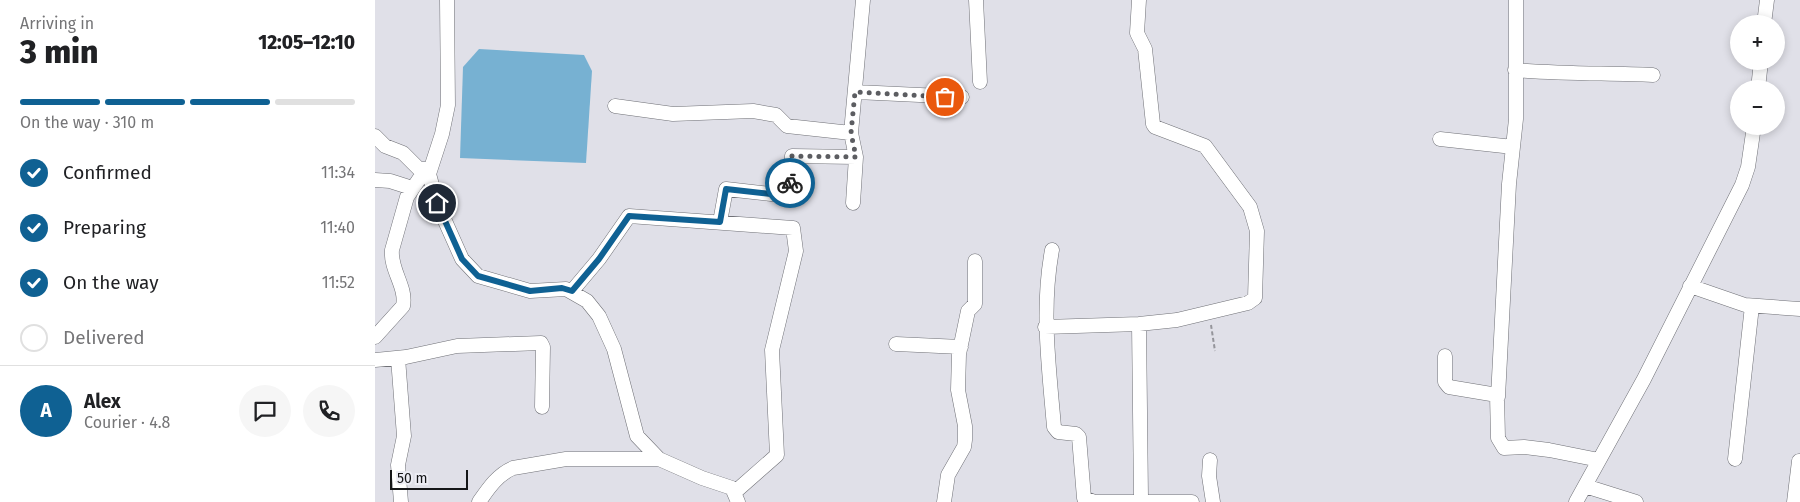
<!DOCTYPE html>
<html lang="en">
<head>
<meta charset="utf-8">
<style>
  :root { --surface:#fff; --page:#f6f6f6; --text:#202124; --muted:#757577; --line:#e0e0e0; --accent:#0f6193 }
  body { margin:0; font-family:"Fira Sans",sans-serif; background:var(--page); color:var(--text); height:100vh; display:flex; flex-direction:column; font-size:19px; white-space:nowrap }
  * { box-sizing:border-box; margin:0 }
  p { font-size:16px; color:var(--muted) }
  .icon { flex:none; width:28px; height:28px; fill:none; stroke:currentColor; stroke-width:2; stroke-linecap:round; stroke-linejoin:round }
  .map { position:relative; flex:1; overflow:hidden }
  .sheet { display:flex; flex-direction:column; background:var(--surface); width:375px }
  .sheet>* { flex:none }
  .fabs { position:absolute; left:1355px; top:15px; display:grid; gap:10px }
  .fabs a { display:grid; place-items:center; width:55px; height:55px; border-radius:50%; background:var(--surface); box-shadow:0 2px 8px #0003; font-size:25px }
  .scale { position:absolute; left:15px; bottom:12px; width:78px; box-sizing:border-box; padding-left:5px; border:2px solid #151618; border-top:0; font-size:14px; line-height:18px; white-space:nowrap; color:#151618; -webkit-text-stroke:4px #ededf5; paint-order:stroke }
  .pin { position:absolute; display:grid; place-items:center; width:42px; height:42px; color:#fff; margin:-21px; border:2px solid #fff; border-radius:50%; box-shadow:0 1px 5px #0007 }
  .courier { position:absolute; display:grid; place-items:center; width:50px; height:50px; margin:-25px; border:4px solid #0f6193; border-radius:50%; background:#fff; color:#222; box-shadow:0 1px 6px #0007 }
  .overview em { font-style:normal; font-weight:800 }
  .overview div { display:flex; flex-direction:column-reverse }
  .overview { display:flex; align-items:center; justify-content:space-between; height:85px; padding:0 20px }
  h1 { font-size:32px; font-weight:800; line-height:38px }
  .bar { display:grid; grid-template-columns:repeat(4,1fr); gap:8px 5px; align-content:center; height:60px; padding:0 20px }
  .bar i { height:6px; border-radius:4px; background:var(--line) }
  .bar .current { background:var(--accent) }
  .bar p { grid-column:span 4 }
  .line { display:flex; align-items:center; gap:12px; padding:0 20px; border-top:1px solid var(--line) }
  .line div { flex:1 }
  .round { display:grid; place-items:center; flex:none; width:52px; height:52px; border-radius:26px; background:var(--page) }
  ol { padding:0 20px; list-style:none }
  li { display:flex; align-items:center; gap:15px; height:55px }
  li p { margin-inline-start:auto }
  li .icon { padding:5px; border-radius:50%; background:var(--accent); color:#fff; stroke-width:4 }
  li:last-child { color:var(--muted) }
  li i { width:28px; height:28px; border:2px solid var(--line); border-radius:50% }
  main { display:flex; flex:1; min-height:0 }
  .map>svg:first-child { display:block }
  .water { fill:#77b1d2 }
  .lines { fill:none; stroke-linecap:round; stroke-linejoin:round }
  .minor-casing { stroke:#6f7076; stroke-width:15 }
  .path { stroke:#95959b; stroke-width:2; stroke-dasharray:4 2.5; stroke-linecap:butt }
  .minor { stroke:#fff; stroke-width:14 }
  .done { stroke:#5c5d61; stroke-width:5; stroke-dasharray:0 9 }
  .route { stroke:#0f6193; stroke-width:6 }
</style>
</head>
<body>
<main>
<section class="sheet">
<div class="overview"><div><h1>3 min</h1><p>Arriving in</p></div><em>12:05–12:10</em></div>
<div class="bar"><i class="current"></i><i class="current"></i><i class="current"></i><i></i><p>On the way · 310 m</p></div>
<ol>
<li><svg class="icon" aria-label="check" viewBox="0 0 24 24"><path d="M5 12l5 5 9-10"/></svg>Confirmed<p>11:34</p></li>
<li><svg class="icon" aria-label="check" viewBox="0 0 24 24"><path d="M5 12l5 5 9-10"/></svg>Preparing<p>11:40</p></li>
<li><svg class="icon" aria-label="check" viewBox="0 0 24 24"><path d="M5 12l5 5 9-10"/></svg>On the way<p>11:52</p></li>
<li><i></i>Delivered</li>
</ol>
<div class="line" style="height:90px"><b class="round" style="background:var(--accent);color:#fff">A</b><div><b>Alex</b><p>Courier · 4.8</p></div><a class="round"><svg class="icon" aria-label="chat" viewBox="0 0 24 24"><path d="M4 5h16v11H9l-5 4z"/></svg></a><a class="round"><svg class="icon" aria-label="phone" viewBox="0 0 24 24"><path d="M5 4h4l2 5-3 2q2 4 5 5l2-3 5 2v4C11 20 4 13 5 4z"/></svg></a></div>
</section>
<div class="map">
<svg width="1425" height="502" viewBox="0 0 1425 502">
  <rect width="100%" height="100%" fill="#e0e0e8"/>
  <path class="water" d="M104 49 209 55 217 71 211 163 85 158 88 67Z"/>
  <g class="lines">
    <g class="minor-casing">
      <path id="minor" d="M72 0 73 105 67 134 54 174 62 203 87 259 103 276 155 291 191 289 212 301 224 316 239 349 262 436 284 459 327 478 357 488 363 502
        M601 0 605 82
        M1389 24 1392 0
        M1140 70C1187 74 1231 73 1278 75
        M1383 89 1386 61
        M481 92 587 97
        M240 106 298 114 378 111 401 115 412 126 476 133 488 0
        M476 133 481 157 478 203
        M0 136 10 146 28 153 44 169H55
        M1065 139 1138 147
        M0 180 15 181 37 188
        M345 222 351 189 413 196 417 156 481 157
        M677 250C666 310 674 367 679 427L683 432 701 434 704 437 709 498 720 502H817
        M1315 286 1370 305 1425 309
        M197 291 224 259 254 216 418 228 421 251 397 350 402 455 360 492
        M764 324 766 498 770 502
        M670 327 764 324 802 320 873 303 880 298 882 231 875 207 830 146 780 127 778 124 770 49 762 33 764 0
        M0 337 28 306C32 287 15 270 17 250L32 197 51 169
        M521 344 586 347
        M1070 356V382L1074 387 1122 395 1123 438 1129 448 1149 447 1174 450 1224 460
        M23 358 29 436 23 465 26 502
        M0 360 31 357 82 346 166 343 168 347 167 407
        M1123 397 1134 184 1141 119V0
        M1360 459 1377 306
        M835 460 834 476 838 502
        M1210 486 1261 502
        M104 502C113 489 122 475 138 468L191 459H284
        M569 502 573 475 589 447 590 440V426L583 390 584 354 593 311 600 304V261
        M1201 502 1269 379 1367 185 1373 167 1379 126
        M1419 502 1424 461"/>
    </g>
    <path class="path" d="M836 325 840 351"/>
    <use href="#minor" class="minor"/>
  </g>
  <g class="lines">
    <path class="done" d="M415 183 417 156 481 157 476 133 480 92 570 97"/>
    <path class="route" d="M62 203 87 259 103 276 155 291 187 288 197 291 224 259 254 216 345 222 351 189 413 196 415 183"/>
  </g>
</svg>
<div class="fabs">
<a>+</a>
<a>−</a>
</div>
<div class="scale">50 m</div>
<div class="pin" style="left:570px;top:97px;background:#ea580c"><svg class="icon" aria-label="bag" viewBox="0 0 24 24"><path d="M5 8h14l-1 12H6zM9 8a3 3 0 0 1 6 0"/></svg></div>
<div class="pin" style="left:62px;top:203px;background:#1f2937"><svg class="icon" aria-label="home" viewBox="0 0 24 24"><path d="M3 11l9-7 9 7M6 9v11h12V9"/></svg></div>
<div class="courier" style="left:415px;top:183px"><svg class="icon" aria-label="bike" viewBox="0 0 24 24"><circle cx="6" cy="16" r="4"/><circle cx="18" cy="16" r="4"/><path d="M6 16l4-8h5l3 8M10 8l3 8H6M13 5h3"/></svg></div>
</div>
</main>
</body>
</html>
